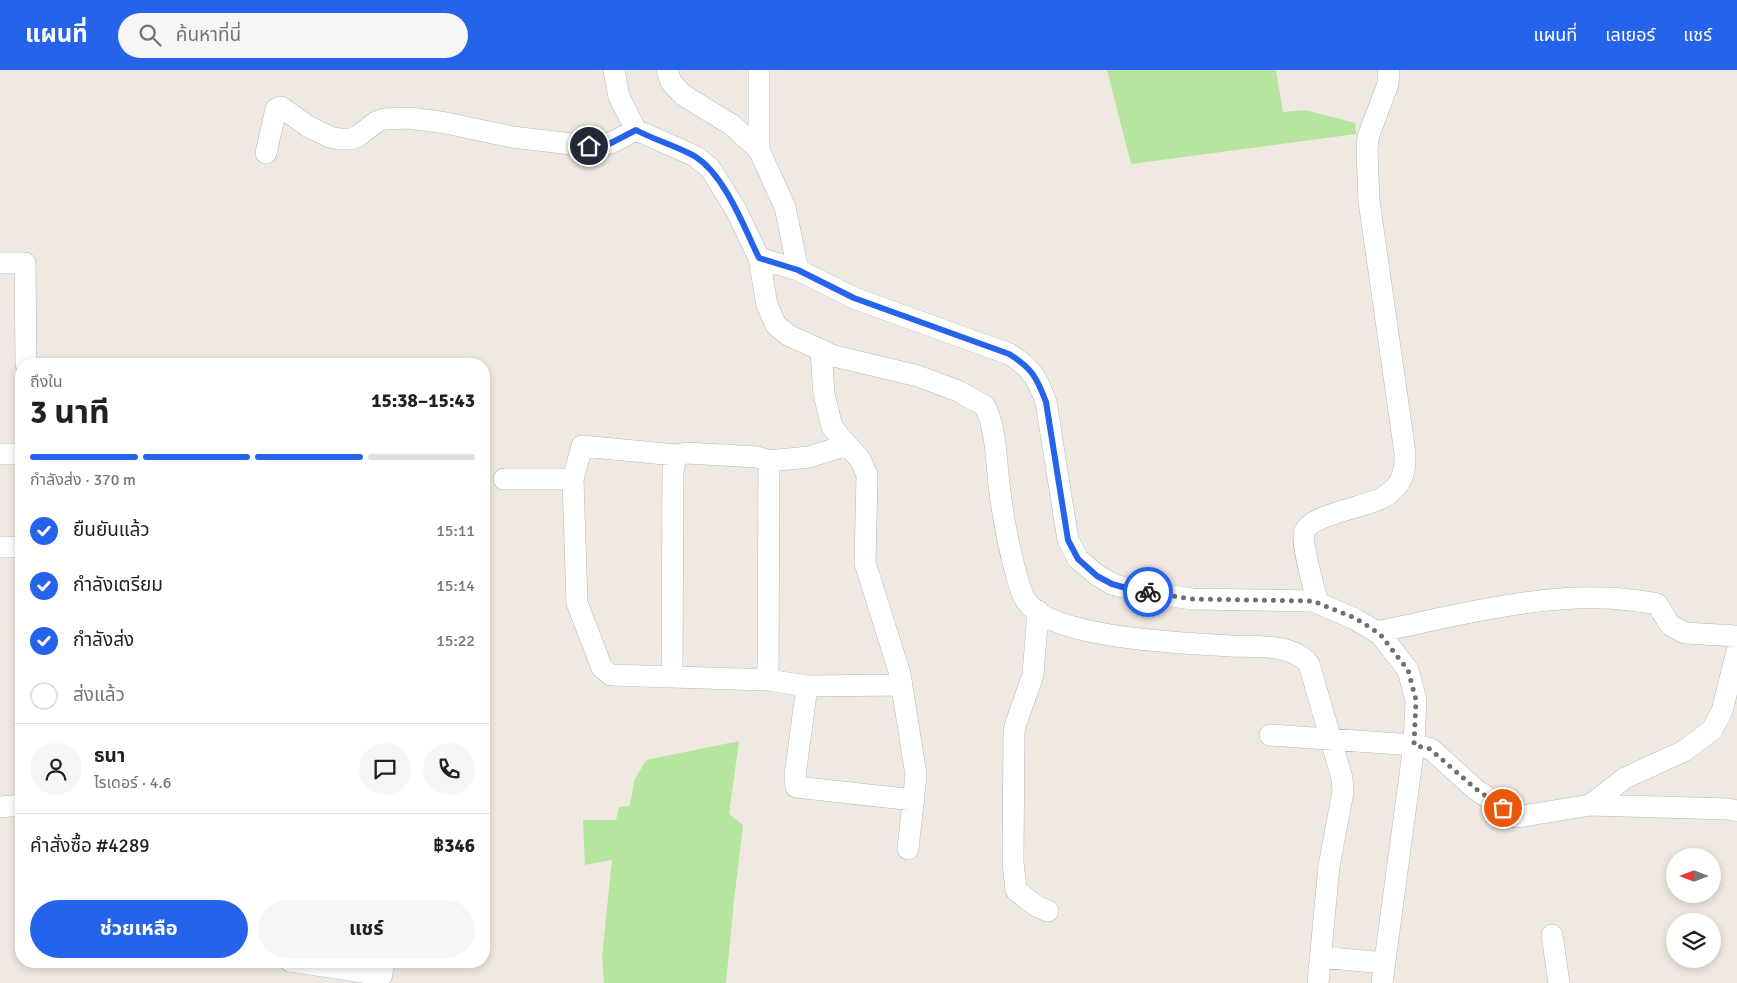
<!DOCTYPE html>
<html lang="th">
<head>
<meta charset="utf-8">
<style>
  :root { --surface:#fff; --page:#f6f6f6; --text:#202124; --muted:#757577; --line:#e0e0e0; --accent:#2563eb }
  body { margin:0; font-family:Signika,"Noto Sans Thai",sans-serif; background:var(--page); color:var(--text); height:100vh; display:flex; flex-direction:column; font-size:19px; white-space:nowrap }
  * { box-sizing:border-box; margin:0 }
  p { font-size:16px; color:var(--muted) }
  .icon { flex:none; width:28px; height:28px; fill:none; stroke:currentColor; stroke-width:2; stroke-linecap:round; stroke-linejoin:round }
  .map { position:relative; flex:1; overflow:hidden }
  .panel { position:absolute; left:15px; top:288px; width:475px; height:610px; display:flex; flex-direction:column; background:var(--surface); border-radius:20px; box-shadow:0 2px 8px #0003 }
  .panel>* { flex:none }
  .needle { width:32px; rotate:270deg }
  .tools { position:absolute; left:1666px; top:778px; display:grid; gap:10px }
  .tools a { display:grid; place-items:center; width:55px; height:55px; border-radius:50%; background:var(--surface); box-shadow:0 2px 8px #0003; font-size:25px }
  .pin { position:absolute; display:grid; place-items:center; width:42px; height:42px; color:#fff; margin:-21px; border:2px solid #fff; border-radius:50%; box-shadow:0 1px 5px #0007 }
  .courier { position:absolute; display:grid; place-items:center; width:50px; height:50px; margin:-25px; border:4px solid #2563eb; border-radius:50%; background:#fff; color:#222; box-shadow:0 1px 6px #0007 }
  .summary em { font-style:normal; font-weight:700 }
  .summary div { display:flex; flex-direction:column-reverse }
  .summary { display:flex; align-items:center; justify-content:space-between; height:85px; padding:0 15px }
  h1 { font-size:32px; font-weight:700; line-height:38px }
  .bar { display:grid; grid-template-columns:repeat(4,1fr); gap:8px 5px; align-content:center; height:60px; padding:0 15px }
  .bar i { height:6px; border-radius:4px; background:var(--line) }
  .bar .on { background:var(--accent) }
  .bar p { grid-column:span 4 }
  .line { display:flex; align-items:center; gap:12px; padding:0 15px; border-top:1px solid var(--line) }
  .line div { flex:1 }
  .round { display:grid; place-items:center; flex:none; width:52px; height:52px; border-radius:26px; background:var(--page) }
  ol { padding:0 15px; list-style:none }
  li { display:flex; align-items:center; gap:15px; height:55px }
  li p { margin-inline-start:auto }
  li .icon { padding:5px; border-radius:50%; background:var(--accent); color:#fff; stroke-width:4 }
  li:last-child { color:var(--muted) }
  li i { width:28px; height:28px; border:2px solid var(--line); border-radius:50% }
  .button { display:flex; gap:10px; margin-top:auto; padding:10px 15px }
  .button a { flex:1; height:58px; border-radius:30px; background:var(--accent); color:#fff; font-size:20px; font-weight:700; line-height:58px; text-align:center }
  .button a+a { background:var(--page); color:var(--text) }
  header { display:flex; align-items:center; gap:30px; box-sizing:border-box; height:70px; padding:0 25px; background:var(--accent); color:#fff }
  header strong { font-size:24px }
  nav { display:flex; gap:28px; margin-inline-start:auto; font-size:18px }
  .search { width:350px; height:45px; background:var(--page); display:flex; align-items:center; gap:12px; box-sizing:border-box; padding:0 18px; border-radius:28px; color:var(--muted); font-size:19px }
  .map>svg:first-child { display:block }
  .green { fill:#b6e59e }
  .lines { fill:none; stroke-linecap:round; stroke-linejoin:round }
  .minor-casing { stroke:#b4b7c1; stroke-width:22 }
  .minor { stroke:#fff; stroke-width:21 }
  .done { stroke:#726f6d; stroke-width:5; stroke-dasharray:0 9 }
  .route { stroke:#2563eb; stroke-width:6 }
</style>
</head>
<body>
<header>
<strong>แผนที่</strong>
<div class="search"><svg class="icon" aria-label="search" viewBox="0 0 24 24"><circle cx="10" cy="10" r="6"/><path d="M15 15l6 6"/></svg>ค้นหาที่นี่</div>
<nav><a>แผนที่</a><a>เลเยอร์</a><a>แชร์</a></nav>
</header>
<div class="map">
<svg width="1737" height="913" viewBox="0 0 1737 913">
  <rect width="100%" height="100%" fill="#efe9e1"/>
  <path class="green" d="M1107 0H1276L1283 42 1305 40 1355 53 1356 64 1131 94Z
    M739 671 729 744 743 755 734 830 726 913H604L602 887 612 790 585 795 583 750H616L619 737 630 736 634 711 646 690Z"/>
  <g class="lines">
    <g class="minor-casing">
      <path id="minor" d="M614 0 619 27 636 60 695 86 710 98 736 140 759 188 798 200 854 228 1009 284C1032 298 1037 308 1046 332L1068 470 1078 489 1097 505 1112 514 1133 520 1192 529 1313 531 1355 549 1380 564 1408 600 1416 630 1414 675 1382 913
        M667 0 671 12 683 25 732 55 759 80 785 137 798 200
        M759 0V80
        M266 83 276 39 281 37 309 57 330 67 339 69H351L358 66 376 52 384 49 410 48 446 53 512 67 589 76 611 73 636 60
        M759 188 767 235 776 255 788 265 834 286 918 306 958 321 985 336C996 359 996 388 999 414 1002 441 1007 469 1014 496 1018 508 1019 521 1027 532 1052 569 1186 573 1230 576 1255 577 1292 573 1309 594L1342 708 1343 722 1329 796 1318 913
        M0 193H25L26 294
        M821 281 824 324 832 357 847 375 860 389 867 405 865 493 900 604 916 705 908 779
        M847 375 809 387 769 391 757 387 687 383 676 385 582 376 573 409 577 533 602 598 611 605 768 610 807 616 902 615
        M0 384H21
        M504 409H573
        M0 477H21
        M1318 533C1314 518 1302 477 1304 464 1307 445 1366 437 1382 428 1388 425 1396 418 1399 413 1405 404 1405 393 1405 383L1369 131 1367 80 1368 67 1388 14 1389 0
        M1038 541 1033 605 1015 656 1014 663 1013 792 1016 820 1036 836 1048 841
        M1376 562C1455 546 1550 520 1630 530 1639 531 1648 532 1657 534L1670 555 1685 563 1737 566
        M672 606 673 401 676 385
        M768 610 769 391
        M807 616 795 706 796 717 914 730
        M1270 665 1414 675 1431 679 1475 719 1517 747 1590 735 1625 708 1684 681 1712 660 1722 641 1737 581
        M1590 735 1728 739 1737 741
        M0 737 21 735
        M1552 865 1559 913
        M1320 887 1385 893
        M290 891 382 905 383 891"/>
    </g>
    <use href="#minor" class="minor"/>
  </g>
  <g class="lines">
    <path class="done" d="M1148 522 1192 529 1313 531 1355 548 1380 564 1408 600 1416 630 1414 675 1430 679 1476 719 1503 738"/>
    <path class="route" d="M589 76 611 73 636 60C654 70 680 77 696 87 725 106 744 157 759 188L798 200 854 228 1009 284C1032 298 1037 308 1046 332L1068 470 1078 489 1097 506 1112 514 1133 520 1148 522"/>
  </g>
</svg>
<div class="tools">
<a><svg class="needle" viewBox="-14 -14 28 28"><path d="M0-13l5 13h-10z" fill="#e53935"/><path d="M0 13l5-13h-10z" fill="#757577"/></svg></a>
<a><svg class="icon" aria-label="layers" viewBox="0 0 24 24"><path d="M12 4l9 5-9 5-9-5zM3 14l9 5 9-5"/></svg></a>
</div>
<div class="pin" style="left:1503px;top:738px;background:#ea580c"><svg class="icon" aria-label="bag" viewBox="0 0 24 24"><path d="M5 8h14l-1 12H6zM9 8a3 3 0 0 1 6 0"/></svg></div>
<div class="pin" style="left:589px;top:76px;background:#1f2937"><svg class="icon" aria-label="home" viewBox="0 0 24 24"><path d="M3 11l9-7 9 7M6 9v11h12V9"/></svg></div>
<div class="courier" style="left:1148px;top:522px"><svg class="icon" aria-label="bike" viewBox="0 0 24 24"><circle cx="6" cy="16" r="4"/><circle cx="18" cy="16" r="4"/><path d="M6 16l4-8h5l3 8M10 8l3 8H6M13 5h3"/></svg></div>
<section class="panel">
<div class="summary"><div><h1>3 นาที</h1><p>ถึงใน</p></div><em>15:38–15:43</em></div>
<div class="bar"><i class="on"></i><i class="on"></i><i class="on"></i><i></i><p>กำลังส่ง · 370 m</p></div>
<ol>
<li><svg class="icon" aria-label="check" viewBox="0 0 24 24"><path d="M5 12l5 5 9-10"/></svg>ยืนยันแล้ว<p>15:11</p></li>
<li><svg class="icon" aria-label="check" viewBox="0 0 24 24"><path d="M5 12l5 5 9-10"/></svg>กำลังเตรียม<p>15:14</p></li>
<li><svg class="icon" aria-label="check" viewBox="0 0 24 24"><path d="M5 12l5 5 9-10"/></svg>กำลังส่ง<p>15:22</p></li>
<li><i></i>ส่งแล้ว</li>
</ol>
<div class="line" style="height:90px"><a class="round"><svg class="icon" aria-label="person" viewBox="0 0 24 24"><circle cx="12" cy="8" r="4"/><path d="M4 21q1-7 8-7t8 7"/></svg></a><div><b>ธนา</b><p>ไรเดอร์ · 4.6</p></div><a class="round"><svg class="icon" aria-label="chat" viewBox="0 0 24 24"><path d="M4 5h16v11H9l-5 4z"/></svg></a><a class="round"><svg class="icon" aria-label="phone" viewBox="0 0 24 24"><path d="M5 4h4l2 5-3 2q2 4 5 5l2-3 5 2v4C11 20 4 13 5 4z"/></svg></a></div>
<div class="line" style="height:65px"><div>คำสั่งซื้อ #4289</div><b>฿346</b></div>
<div class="button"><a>ช่วยเหลือ</a><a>แชร์</a></div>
</section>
</div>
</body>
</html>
